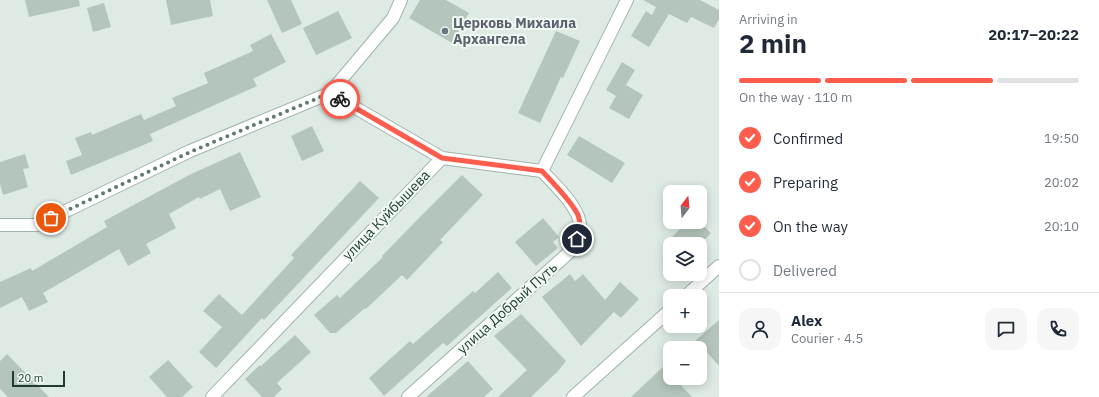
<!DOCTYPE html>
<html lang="en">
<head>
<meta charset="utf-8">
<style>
  :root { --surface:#fff; --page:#f6f6f7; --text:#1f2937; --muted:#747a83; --line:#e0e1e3; --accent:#fc5d4c }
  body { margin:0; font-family:"IBM Plex Sans",sans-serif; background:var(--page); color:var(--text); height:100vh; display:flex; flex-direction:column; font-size:15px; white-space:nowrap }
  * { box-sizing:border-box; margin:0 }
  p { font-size:13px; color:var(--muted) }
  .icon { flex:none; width:22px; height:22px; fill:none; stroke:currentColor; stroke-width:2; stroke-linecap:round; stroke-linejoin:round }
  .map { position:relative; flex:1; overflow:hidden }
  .sheet { display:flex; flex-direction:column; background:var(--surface); width:380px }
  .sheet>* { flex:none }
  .needle { width:26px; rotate:16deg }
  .buttons { position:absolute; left:663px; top:185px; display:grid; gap:8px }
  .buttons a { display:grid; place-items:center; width:44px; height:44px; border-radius:8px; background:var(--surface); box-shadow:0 2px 10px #0003; font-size:20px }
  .scale { position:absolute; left:12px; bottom:10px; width:53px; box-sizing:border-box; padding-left:4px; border:2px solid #1e3c30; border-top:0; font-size:11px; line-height:14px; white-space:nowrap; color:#1e3c30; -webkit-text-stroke:3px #eff8f2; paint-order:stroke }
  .pin { position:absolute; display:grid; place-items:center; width:34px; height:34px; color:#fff; margin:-17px; border:2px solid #fff; border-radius:50%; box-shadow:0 1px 4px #0007 }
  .courier { position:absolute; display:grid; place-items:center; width:40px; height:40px; margin:-20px; border:3px solid #fc5d4c; border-radius:50%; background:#fff; color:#222; box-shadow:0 1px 5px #0007 }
  .head em { font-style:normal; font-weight:800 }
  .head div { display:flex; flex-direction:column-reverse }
  .head { display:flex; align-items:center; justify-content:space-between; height:68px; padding:0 20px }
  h1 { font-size:26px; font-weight:800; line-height:30px }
  .bar { display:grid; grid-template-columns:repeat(4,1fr); gap:6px 4px; align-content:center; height:48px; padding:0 20px }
  .bar i { height:5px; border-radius:3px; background:var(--line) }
  .bar .current { background:var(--accent) }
  .bar p { grid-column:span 4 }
  .line { display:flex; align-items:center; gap:10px; padding:0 20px; border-top:1px solid var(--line) }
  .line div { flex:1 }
  .round { display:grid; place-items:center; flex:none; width:42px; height:42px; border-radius:12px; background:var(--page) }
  ol { padding:0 20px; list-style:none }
  li { display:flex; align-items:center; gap:12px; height:44px }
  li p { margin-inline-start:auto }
  li .icon { padding:4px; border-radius:50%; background:var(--accent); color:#fff; stroke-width:4 }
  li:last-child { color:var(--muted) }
  li i { width:22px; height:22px; border:2px solid var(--line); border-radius:50% }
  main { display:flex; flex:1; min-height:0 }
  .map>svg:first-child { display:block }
  .building { fill:#b4c6bc }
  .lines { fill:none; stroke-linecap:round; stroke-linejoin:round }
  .street-casing { stroke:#a1b3aa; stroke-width:14 }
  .street { stroke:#fff; stroke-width:12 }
  .done { stroke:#61796f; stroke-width:4; stroke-dasharray:0 7.2 }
  .route { stroke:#fc5d4c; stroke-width:5 }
  .worship-dot { fill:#6b7280; stroke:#eff8f2; stroke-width:1.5 }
  .labels { text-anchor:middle; stroke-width:4; stroke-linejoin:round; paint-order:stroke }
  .worship-label { font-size:14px; font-weight:bold; fill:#5b616d; stroke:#eff8f2; text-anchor:start }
  .street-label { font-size:14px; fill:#1e3c30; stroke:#eff8f2 }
</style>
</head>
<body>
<main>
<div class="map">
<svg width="719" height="397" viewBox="0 0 719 397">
  <rect width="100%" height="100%" fill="#deebe4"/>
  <path class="building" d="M25 0H79L80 6 29 17Z
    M166 0H210L213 16 171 25Z
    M267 0H291L302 24 282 33Z
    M420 0H446L469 13 452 43 409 18Z
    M643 0H700L719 10V19L714 28 691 17 687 23 669 14 649 47 631 36 646 11 652 15 656 7Z
    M104 3 111 27 93 32 87 8Z
    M338 11 352 38 316 55 303 28Z
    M556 31 580 41 563 78 561 77 540 123 518 113Z
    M271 34 286 62 253 79 257 86 150 134 153 141 71 175 66 161 82 155 75 138 91 132 92 135 141 114 144 120 176 106 172 98 208 83 204 73 253 51 250 45Z
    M622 62 635 70 626 85 643 95 629 119 609 108 616 96 606 90Z
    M312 126 324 151 302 161 291 136Z
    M579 136 625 163 612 183 567 155Z
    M240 152 261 197 230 211 220 189 200 199 199 197 169 214 176 228 146 244 151 253 128 266 119 249 43 293 48 302 29 311 22 297 0 308V282L31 268 32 271 107 227 104 221 189 175Z
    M25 154 29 168 23 169 28 187 3 195 0 184V162Z
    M462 175 483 195 440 240 443 242 407 280 402 275 366 309 365 308 336 333H330L314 315 337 295 340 298 383 257 382 256 418 219Z
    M360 181 379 198 264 320 262 318 216 368 199 352 222 327 203 311 219 294 242 315 294 258 291 255Z
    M543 218 559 237 553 242 558 248 536 266 515 242Z
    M687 222H700L711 233 701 244H665Z
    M498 272 512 288 447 346 443 343 384 396 369 378 410 341 413 344 473 291 475 293Z
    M570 274 575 281 583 274 605 300 620 282 639 299 621 318 614 312 581 346 542 297Z
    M521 314 566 361 558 371 531 397H498L527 370 494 336Z
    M719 320V366L696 340Z
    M295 335 311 352 277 383 282 389 274 397H262L245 379 260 365 261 366Z
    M7 354 49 397H8L0 389V361Z
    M168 360 193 387 182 397H167L149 377Z
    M468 361 493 389 484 397H426Z
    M663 367 670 374V378H674L692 397H631Z"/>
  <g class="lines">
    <g class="street-casing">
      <path id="street" d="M330 93 393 18 401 0
        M0 225H37L190 151 330 93 442 158
        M686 296 719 266
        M212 397 442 158 542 171 627 0
        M408 397 574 248C576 243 580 236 580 230 583 210 555 185 542 171
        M573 397 670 310"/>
    </g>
    <use href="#street" class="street"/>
  </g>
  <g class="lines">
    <path class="done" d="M51 218 190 152 330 93 340 99"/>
    <path class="route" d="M340 99 442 158 542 171C552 182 572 202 578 215 581 223 580 232 577 239"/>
  </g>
  <circle class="worship-dot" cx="445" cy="31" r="4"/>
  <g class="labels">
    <g class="worship-label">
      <text x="453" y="28">Церковь Михаила<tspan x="453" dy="16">Архангела</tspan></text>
    </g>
    <g class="street-label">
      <text transform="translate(386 215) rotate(-46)" y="5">улица Куйбышева</text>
      <text transform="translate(507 308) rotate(-42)" y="5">улица Добрый Путь</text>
    </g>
  </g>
</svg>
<div class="buttons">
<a><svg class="needle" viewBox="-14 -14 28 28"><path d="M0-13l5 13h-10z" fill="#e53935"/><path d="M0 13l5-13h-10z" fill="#747a83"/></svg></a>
<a><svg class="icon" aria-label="layers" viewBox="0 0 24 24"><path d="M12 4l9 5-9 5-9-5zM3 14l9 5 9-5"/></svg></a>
<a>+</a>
<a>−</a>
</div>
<div class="scale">20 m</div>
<div class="pin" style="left:51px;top:218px;background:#ea580c"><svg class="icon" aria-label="bag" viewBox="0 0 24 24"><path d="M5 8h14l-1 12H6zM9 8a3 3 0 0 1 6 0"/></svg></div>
<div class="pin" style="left:577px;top:239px;background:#1f2937"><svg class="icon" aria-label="home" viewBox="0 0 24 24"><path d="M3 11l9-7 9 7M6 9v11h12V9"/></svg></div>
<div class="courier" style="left:340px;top:99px"><svg class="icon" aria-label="bike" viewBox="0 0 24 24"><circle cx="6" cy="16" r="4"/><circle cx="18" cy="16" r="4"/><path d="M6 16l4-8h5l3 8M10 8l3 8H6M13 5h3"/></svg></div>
</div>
<section class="sheet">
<div class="head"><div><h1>2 min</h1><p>Arriving in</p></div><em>20:17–20:22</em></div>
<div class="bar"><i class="current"></i><i class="current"></i><i class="current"></i><i></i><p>On the way · 110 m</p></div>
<ol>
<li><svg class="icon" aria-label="check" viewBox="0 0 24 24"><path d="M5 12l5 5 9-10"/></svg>Confirmed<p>19:50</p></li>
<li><svg class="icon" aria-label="check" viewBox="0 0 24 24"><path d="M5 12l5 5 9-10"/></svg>Preparing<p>20:02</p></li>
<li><svg class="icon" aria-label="check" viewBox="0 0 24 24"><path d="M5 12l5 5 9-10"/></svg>On the way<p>20:10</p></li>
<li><i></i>Delivered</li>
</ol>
<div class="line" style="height:72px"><a class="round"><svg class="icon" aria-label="person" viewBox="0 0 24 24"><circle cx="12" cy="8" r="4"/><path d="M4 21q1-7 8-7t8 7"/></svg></a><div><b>Alex</b><p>Courier · 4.5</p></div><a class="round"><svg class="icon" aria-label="chat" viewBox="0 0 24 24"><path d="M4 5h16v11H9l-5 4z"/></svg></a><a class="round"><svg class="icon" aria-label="phone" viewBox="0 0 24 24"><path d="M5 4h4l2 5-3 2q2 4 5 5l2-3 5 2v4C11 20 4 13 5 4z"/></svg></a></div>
</section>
</main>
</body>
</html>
